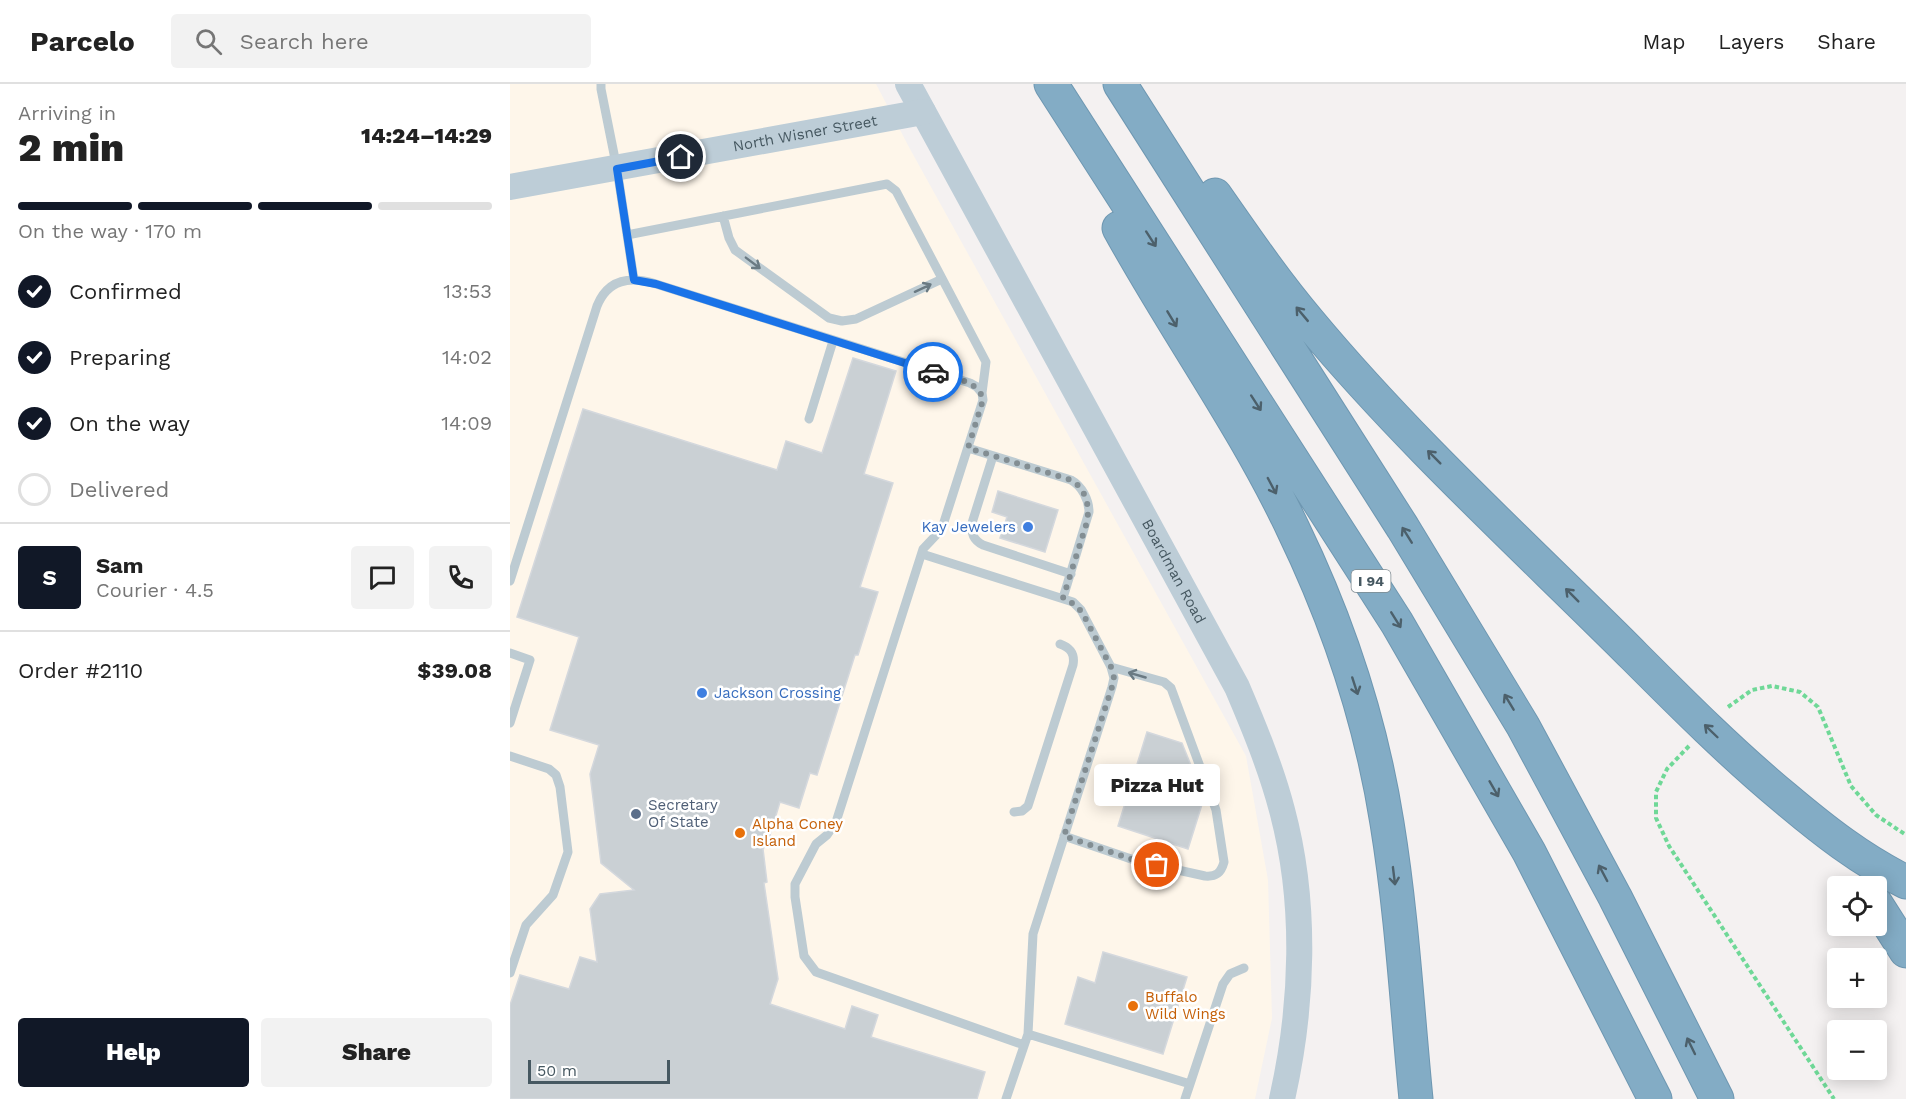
<!DOCTYPE html>
<html lang="en">
<head>
<meta charset="utf-8">
<style>
  :root { --surface:#fff; --page:#f2f2f2; --text:#222; --muted:#767676; --line:#e0e0e0; --accent:#111827 }
  body { margin:0; font-family:"Work Sans",sans-serif; background:var(--page); color:var(--text); height:100vh; display:flex; flex-direction:column; font-size:22px; white-space:nowrap }
  * { box-sizing:border-box; margin:0 }
  p { font-size:20px; color:var(--muted) }
  .icon { flex:none; width:33px; height:33px; fill:none; stroke:currentColor; stroke-width:2; stroke-linecap:round; stroke-linejoin:round }
  .map { position:relative; flex:1; overflow:hidden }
  .sheet { display:flex; flex-direction:column; background:var(--surface); width:510px }
  .sheet>* { flex:none }
  .tools { position:absolute; left:1317px; top:792px; display:grid; gap:12px }
  .tools a { display:grid; place-items:center; width:60px; height:60px; border-radius:6px; background:var(--surface); box-shadow:0 3px 15px #0003; font-size:30px }
  .scale { position:absolute; left:18px; bottom:15px; width:142px; box-sizing:border-box; padding-left:6px; border:3px solid #465861; border-top:0; font-size:16px; line-height:21px; white-space:nowrap; color:#465861; -webkit-text-stroke:4px #fff; paint-order:stroke }
  .pin { position:absolute; display:grid; place-items:center; width:51px; height:51px; color:#fff; margin:-26px; border:3px solid #fff; border-radius:50%; box-shadow:0 2px 6px #0007 }
  .courier { position:absolute; display:grid; place-items:center; width:60px; height:60px; margin:-30px; border:4px solid #1a73e8; border-radius:50%; background:#fff; color:#222; box-shadow:0 2px 8px #0007 }
  .bubble { position:absolute; height:42px; border-radius:6px; background:var(--surface); box-shadow:0 3px 15px #0003; font-size:20px; font-weight:800; line-height:42px; text-align:center }
  .overview em { font-style:normal; font-weight:800 }
  .overview div { display:flex; flex-direction:column-reverse }
  .overview { display:flex; align-items:center; justify-content:space-between; height:102px; padding:0 18px }
  h1 { font-size:39px; font-weight:800; line-height:45px }
  .bar { display:grid; grid-template-columns:repeat(4,1fr); gap:9px 6px; align-content:center; height:72px; padding:0 18px }
  .bar i { height:8px; border-radius:4px; background:var(--line) }
  .bar .on { background:var(--accent) }
  .bar p { grid-column:span 4 }
  .line { display:flex; align-items:center; gap:15px; padding:0 18px; border-top:2px solid var(--line) }
  .line div { flex:1 }
  .round { display:grid; place-items:center; flex:none; width:63px; height:63px; border-radius:6px; background:var(--page) }
  ol { padding:0 18px; list-style:none }
  li { display:flex; align-items:center; gap:18px; height:66px }
  li p { margin-inline-start:auto }
  li .icon { padding:6px; border-radius:50%; background:var(--accent); color:#fff; stroke-width:4 }
  li:last-child { color:var(--muted) }
  li i { width:33px; height:33px; border:3px solid var(--line); border-radius:50% }
  .action { display:flex; gap:12px; margin-top:auto; padding:12px 18px }
  .action a { flex:1; height:69px; border-radius:6px; background:var(--accent); color:#fff; font-size:24px; font-weight:800; line-height:69px; text-align:center }
  .action a+a { background:var(--page); color:var(--text) }
  header { display:flex; align-items:center; gap:36px; box-sizing:border-box; height:84px; padding:0 30px; background:var(--surface); border-bottom:2px solid var(--line) }
  header strong { font-size:28px }
  nav { display:flex; gap:33px; margin-inline-start:auto; font-size:21px }
  .search { width:420px; height:54px; background:var(--page); display:flex; align-items:center; gap:15px; box-sizing:border-box; padding:0 21px; border-radius:6px; color:var(--muted); font-size:22px }
  main { display:flex; flex:1; min-height:0 }
  .map>svg:first-child { display:block }
  .commercial { fill:#fef6ea }
  .building { fill:#cad0d4; stroke:#d4d8dd; stroke-width:1.5 }
  .lines { fill:none; stroke-linecap:round; stroke-linejoin:round }
  .highway-casing { stroke:#6e97b1; stroke-width:35 }
  .path { stroke:#6fd897; stroke-width:4; stroke-dasharray:4.5 3; stroke-linecap:butt }
  .lane { stroke:#bdcbd2; stroke-width:9 }
  .secondary { stroke:#bdcdd7; stroke-width:26 }
  .highway { stroke:#83acc5; stroke-width:33 }
  .oneway { stroke:#4c606b }
  .oneway2 { stroke:#6a7a83 }
  .done { stroke:#838e93; stroke-width:6; stroke-dasharray:0 10.8 }
  .route { stroke:#1a73e8; stroke-width:8 }
  .shop-dot { fill:#3f7fe0; stroke:#fff; stroke-width:2 }
  .service-dot { fill:#5c6f8a; stroke:#fff; stroke-width:2 }
  .food-dot { fill:#e8710a; stroke:#fff; stroke-width:2 }
  .labels { text-anchor:middle; stroke-width:5; stroke-linejoin:round; paint-order:stroke }
  .shield { fill:#fff; stroke:#7e8a90; stroke-width:1.5 }
  .shield-label { font-size:14px; font-weight:bold; fill:#465861 }
  .street-label { font-size:15px; fill:#465861; stroke:#fff }
  .shop-label { font-size:15px; fill:#366cbe; stroke:#fff; text-anchor:end }
  .service-label { font-size:15px; fill:#4e5e75; stroke:#fff; text-anchor:start }
  .food-label { font-size:15px; fill:#c56008; stroke:#fff; text-anchor:start }
</style>
</head>
<body>
<header>
<strong>Parcelo</strong>
<div class="search"><svg class="icon" aria-label="search" viewBox="0 0 24 24"><circle cx="10" cy="10" r="6"/><path d="M15 15l6 6"/></svg>Search here</div>
<nav><a>Map</a><a>Layers</a><a>Share</a></nav>
</header>
<main>
<section class="sheet">
<div class="overview"><div><h1>2 min</h1><p>Arriving in</p></div><em>14:24–14:29</em></div>
<div class="bar"><i class="on"></i><i class="on"></i><i class="on"></i><i></i><p>On the way · 170 m</p></div>
<ol>
<li><svg class="icon" aria-label="check" viewBox="0 0 24 24"><path d="M5 12l5 5 9-10"/></svg>Confirmed<p>13:53</p></li>
<li><svg class="icon" aria-label="check" viewBox="0 0 24 24"><path d="M5 12l5 5 9-10"/></svg>Preparing<p>14:02</p></li>
<li><svg class="icon" aria-label="check" viewBox="0 0 24 24"><path d="M5 12l5 5 9-10"/></svg>On the way<p>14:09</p></li>
<li><i></i>Delivered</li>
</ol>
<div class="line" style="height:108px"><b class="round" style="background:var(--accent);color:#fff">S</b><div><b>Sam</b><p>Courier · 4.5</p></div><a class="round"><svg class="icon" aria-label="chat" viewBox="0 0 24 24"><path d="M4 5h16v11H9l-5 4z"/></svg></a><a class="round"><svg class="icon" aria-label="phone" viewBox="0 0 24 24"><path d="M5 4h4l2 5-3 2q2 4 5 5l2-3 5 2v4C11 20 4 13 5 4z"/></svg></a></div>
<div class="line" style="height:78px"><div>Order #2110</div><b>$39.08</b></div>
<div class="action"><a>Help</a><a>Share</a></div>
</section>
<div class="map">
<svg width="1396" height="1015" viewBox="0 0 1396 1015">
  <rect width="100%" height="100%" fill="#f4f1f1"/>
  <path class="commercial" d="M0 0H366L400 65 736 672 758 796 762 934 745 1015H0Z"/>
  <path class="building" d="M343 274 386 287 354 390 383 399 350 503 368 508 348 571H345L307 691 300 689 289 724 270 718 258 758 253 765 257 798 254 799 268 895 260 920 335 945 342 922 368 931 361 953 475 988 467 1015H0V921L10 891 59 905 70 873 87 878 80 825 90 810 124 806 91 779 80 690 89 661 40 646 69 553 7 533 73 325 267 386 276 357 312 369Z
    M488 407 548 426 535 468 490 454 497 433 482 428Z
    M637 648 672 659 694 714 678 765 608 742Z
    M593 868 677 893 653 970 555 940 568 893 585 899Z"/>
  <g class="lines">
    <g class="highway-casing">
      <path id="highway" d="M541 0 887 539 1019 768 1145 1015
        M610 0 893 444 1013 642 1105 813 1207 1015
        M705 111C735 154 765 198 799 238 894 352 1005 454 1111 559 1164 612 1217 666 1275 714 1313 746 1351 776 1396 798
        M609 144C665 246 734 341 783 445 828 538 861 638 877 739 892 831 897 923 906 1015
        M1366 820 1396 867"/>
    </g>
    <path class="path" d="M1218 623 1242 606 1262 602 1290 608 1308 623 1341 702 1366 731 1396 751
      M1179 662 1157 685 1146 708V734L1159 762 1324 1015"/>
    <path class="lane" d="M91 0V5L107 85 124 196
      M213 132 219 154 225 166 319 234 332 237 346 235 432 195
      M117 151 377 100 386 107 476 278 472 309 473 316 434 438 430 447 413 465 326 738 317 751 306 760 285 800V813L294 872 306 888 514 961
      M299 335 323 257
      M458 364 561 396C572 402 579 416 579 428L553 514
      M483 372 462 439C461 449 463 456 473 461L561 490
      M412 470 563 518 571 526 601 583 604 594 602 603 523 850 518 950 496 1015
      M0 497 87 222C98 195 120 192 146 200L460 299 467 303 472 309
      M0 569 20 576 0 639
      M0 672 39 685 46 691 50 703 58 768 43 811 16 841 0 889
      M504 728 512 727 518 722 563 581C565 570 561 564 550 560
      M554 752 627 777 695 792C706 793 711 789 714 778L706 726 661 604 654 598 601 583
      M518 950 680 1000 713 900 720 890 734 884
      M675 1015 680 1000"/>
    <g class="secondary">
      <path id="s1" d="M398 0 727 603C744 643 761 684 772 726 797 819 793 922 772 1015"/>
      <path id="s2" d="M0 103 413 28"/>
    </g>
    <use href="#highway" class="highway"/>
  </g>
  <defs><path id="oneway-shaft" d="M-6 0H5M1.5-3L5.5 0L1.5 3" fill="none" stroke-width="1.6" stroke-linecap="round" stroke-linejoin="round" transform="scale(1.5)"/></defs>
  <g class="oneway">
    <use href="#oneway-shaft" transform="translate(641 155) rotate(57)"/>
    <use href="#oneway-shaft" transform="translate(792 230) rotate(-130)"/>
    <use href="#oneway-shaft" transform="translate(662 235) rotate(59)"/>
    <use href="#oneway-shaft" transform="translate(746 319) rotate(57)"/>
    <use href="#oneway-shaft" transform="translate(924 373) rotate(-135)"/>
    <use href="#oneway-shaft" transform="translate(762 402) rotate(62)"/>
    <use href="#oneway-shaft" transform="translate(897 451) rotate(-122)"/>
    <use href="#oneway-shaft" transform="translate(1062 511) rotate(-135)"/>
    <use href="#oneway-shaft" transform="translate(886 536) rotate(58)"/>
    <use href="#oneway-shaft" transform="translate(845 602) rotate(72)"/>
    <use href="#oneway-shaft" transform="translate(999 618) rotate(-121)"/>
    <use href="#oneway-shaft" transform="translate(1201 647) rotate(-136)"/>
    <use href="#oneway-shaft" transform="translate(984 705) rotate(60)"/>
    <use href="#oneway-shaft" transform="translate(1093 789) rotate(-118)"/>
    <use href="#oneway-shaft" transform="translate(884 792) rotate(83)"/>
    <use href="#oneway-shaft" transform="translate(1181 962) rotate(-116)"/>
  </g>
  <g class="oneway2">
    <use href="#oneway-shaft" transform="translate(243 179) rotate(37)"/>
    <use href="#oneway-shaft" transform="translate(413 204) rotate(-25)"/>
    <use href="#oneway-shaft" transform="translate(627 591) rotate(-164)"/>
  </g>
  <g class="lines">
    <path class="done" d="M423 288C440 293 469 296 473 316L458 364 561 396C576 405 580 422 577 438L553 514 567 522 573 530 601 583 604 594 602 603 554 752 627 777 647 781"/>
    <path class="route" d="M171 73 107 85 124 196 146 200 423 288"/>
  </g>
  <g class="shop-dot">
    <circle cx="518" cy="443" r="6"/>
    <circle cx="192" cy="609" r="6"/>
  </g>
  <circle class="service-dot" cx="126" cy="730" r="6"/>
  <g class="food-dot">
    <circle cx="230" cy="749" r="6"/>
    <circle cx="623" cy="922" r="6"/>
  </g>
  <g class="labels">
    <rect class="shield" x="841.5" y="486" width="39" height="22" rx="4.5"/>
    <g class="shield-label">
      <text x="861" y="502">I 94</text>
    </g>
    <g class="street-label">
      <text dy="5" stroke="none"><textPath href="#s2" startOffset="300">North Wisner Street</textPath></text>
      <text dy="5" stroke="none"><textPath href="#s1" startOffset="555">Boardman Road</textPath></text>
    </g>
    <g class="shop-label">
      <text x="506" y="448">Kay Jewelers</text>
      <text x="204" y="614" text-anchor="start">Jackson Crossing</text>
    </g>
    <g class="service-label">
      <text x="138" y="726">Secretary<tspan x="138" dy="17">Of State</tspan></text>
    </g>
    <g class="food-label">
      <text x="242" y="745">Alpha Coney<tspan x="242" dy="17">Island</tspan></text>
      <text x="635" y="918">Buffalo<tspan x="635" dy="17">Wild Wings</tspan></text>
    </g>
  </g>
</svg>
<div class="tools">
<a><svg class="icon" aria-label="locate" viewBox="0 0 24 24"><circle cx="12" cy="12" r="6"/><path d="M12 2v4M12 18v4M2 12h4M18 12h4"/></svg></a>
<a>+</a>
<a>−</a>
</div>
<div class="scale">50 m</div>
<div class="pin" style="left:647px;top:781px;background:#ea580c"><svg class="icon" aria-label="bag" viewBox="0 0 24 24"><path d="M5 8h14l-1 12H6zM9 8a3 3 0 0 1 6 0"/></svg></div>
<div class="pin" style="left:171px;top:73px;background:#1f2937"><svg class="icon" aria-label="home" viewBox="0 0 24 24"><path d="M3 11l9-7 9 7M6 9v11h12V9"/></svg></div>
<div class="courier" style="left:423px;top:288px"><svg class="icon" aria-label="car" viewBox="0 0 24 24"><path d="M5 17H2v-5l4-1 3-4h7l3 4 3 1v5h-3M9 17h6M6 11h13"/><circle cx="7" cy="17" r="2"/><circle cx="17" cy="17" r="2"/></svg></div>
<div class="bubble" style="left:584px;top:680px;width:126px">Pizza Hut</div>
</div>
</main>
</body>
</html>
